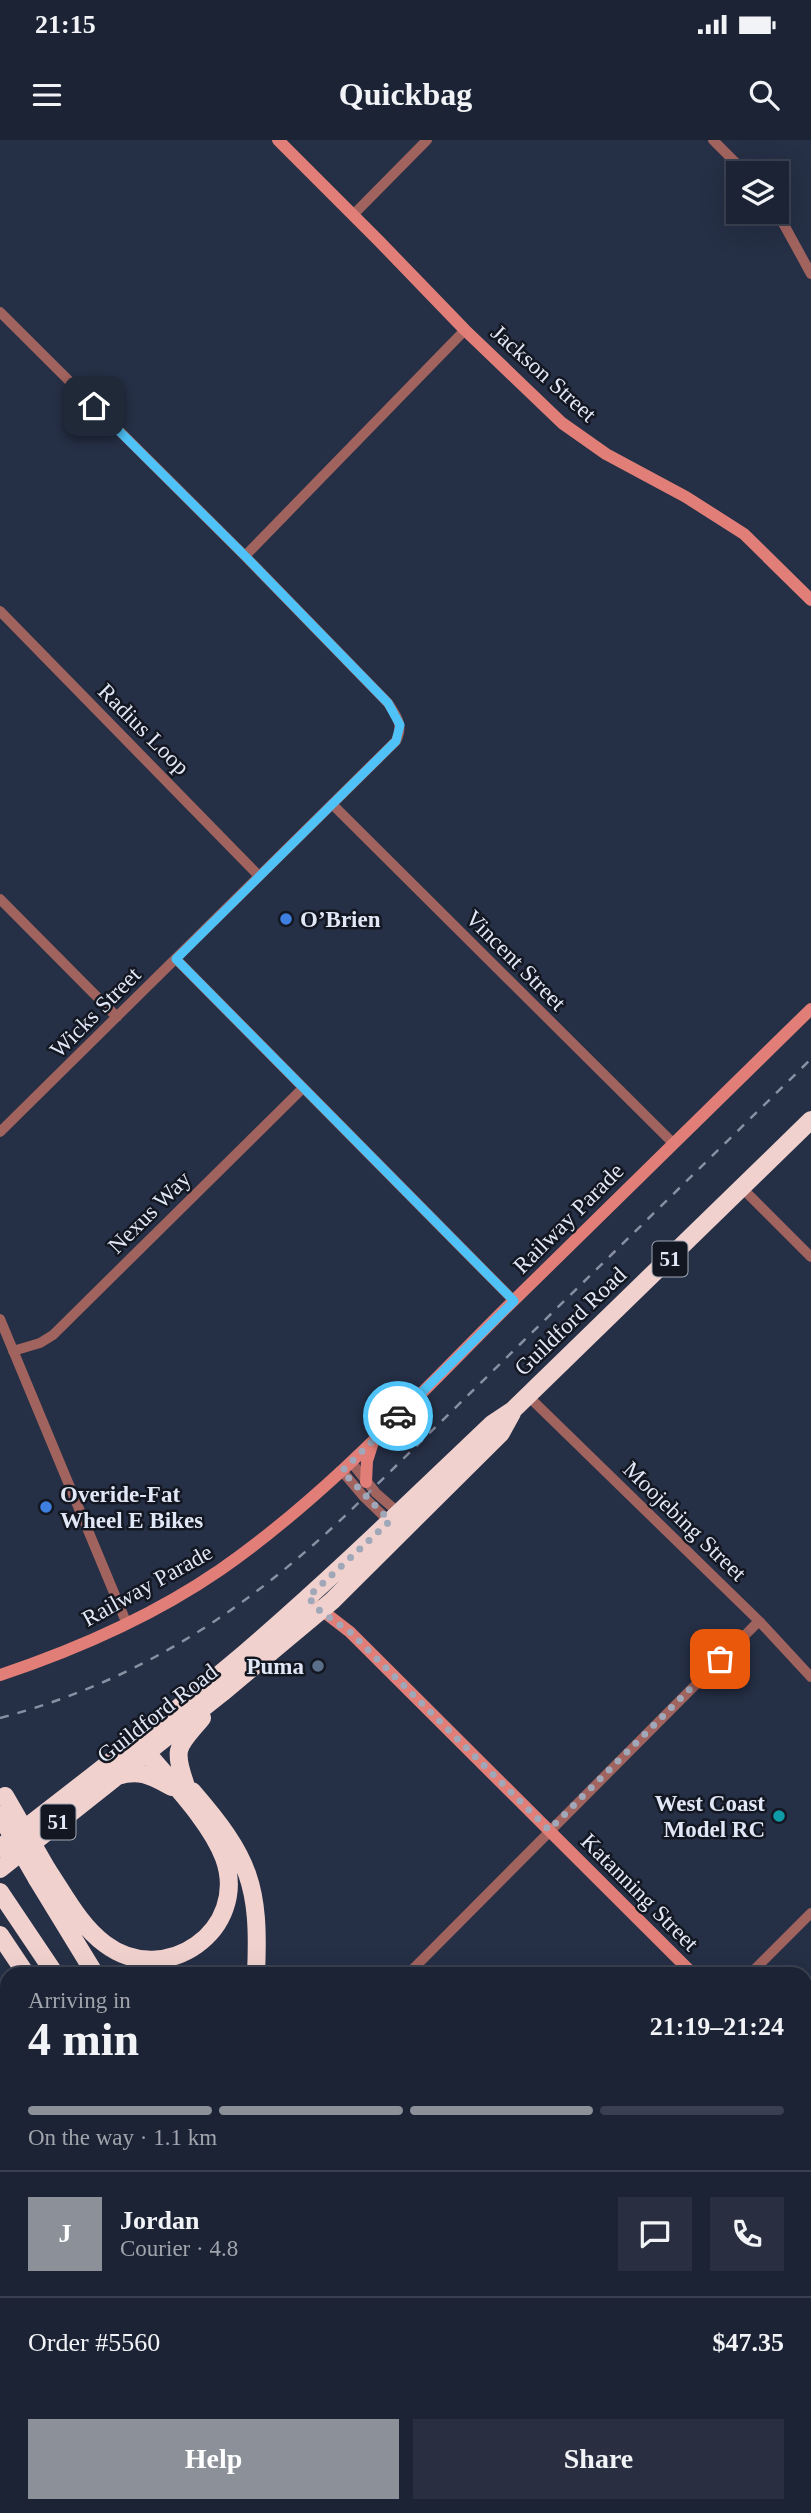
<!DOCTYPE html>
<html lang="en">
<head>
<meta charset="utf-8">
<style>
  :root { --surface:#1c2334; --page:#292f40; --text:#f1f3f6; --muted:#a0a4ac; --line:#3a404f; --accent:#8c9099 }
  body { margin:0; font-family:Georgia,serif; background:var(--page); color:var(--text); height:100vh; display:flex; flex-direction:column; font-size:26px; white-space:nowrap }
  * { box-sizing:border-box; margin:0 }
  p { font-size:23px; color:var(--muted) }
  .icon { flex:none; width:38px; height:38px; fill:none; stroke:currentColor; stroke-width:2; stroke-linecap:round; stroke-linejoin:round }
  .map { position:relative; flex:1; overflow:hidden }
  .side { position:absolute; left:0px; top:1827px; width:812px; height:546px; display:flex; flex-direction:column; background:var(--surface); border-radius:21px 21px 0 0; box-shadow:0 7px 28px #0002,0 0 0 2px var(--line) }
  .side>* { flex:none }
  .fabs { position:absolute; left:726px; top:21px; display:grid; gap:14px }
  .fabs a { display:grid; place-items:center; width:63px; height:63px; border-radius:0px; background:var(--surface); box-shadow:0 7px 28px #0002,0 0 0 2px var(--line); font-size:35px }
  .pin { position:absolute; display:grid; place-items:center; width:60px; height:60px; color:#fff; margin:-30px; border-radius:14px; box-shadow:0 4px 10px #0006 }
  .courier { position:absolute; display:grid; place-items:center; width:70px; height:70px; margin:-35px; border:5px solid #4fc3f7; border-radius:50%; background:#fff; color:#222; box-shadow:0 2px 9px #0007 }
  .overview em { font-style:normal; font-weight:600 }
  .overview div { display:flex; flex-direction:column-reverse }
  .overview { display:flex; align-items:center; justify-content:space-between; height:119px; padding:0 28px }
  h1 { font-size:46px; font-weight:600; line-height:52px }
  .bar { display:grid; grid-template-columns:repeat(4,1fr); gap:10px 7px; align-content:center; height:84px; padding:0 28px }
  .bar i { height:9px; border-radius:5px; background:var(--line) }
  .bar .current { background:var(--accent) }
  .bar p { grid-column:span 4 }
  .line { display:flex; align-items:center; gap:18px; padding:0 28px; border-top:2px solid var(--line) }
  .line div { flex:1 }
  .round { display:grid; place-items:center; flex:none; width:74px; height:74px; border-radius:0px; background:var(--page) }
  .cta { display:flex; gap:14px; margin-top:auto; padding:14px 28px }
  .cta a { flex:1; height:80px; border-radius:0px; background:var(--accent); color:#fff; font-size:28px; font-weight:600; line-height:80px; text-align:center }
  .cta a+a { background:var(--page); color:var(--text) }
  .status { display:flex; justify-content:space-between; align-items:center; height:49px; padding:0 35px; background:var(--surface); direction:ltr }
  .status svg { height:19px; fill:currentColor }
  header { display:flex; justify-content:space-between; align-items:center; height:91px; padding:0 28px; background:var(--surface); font-size:32px; font-weight:600 }
  .map>svg:first-child { display:block }
  .green { fill:#244e1a }
  .lines { fill:none; stroke-linecap:round; stroke-linejoin:round }
  .street { stroke:#a1635e; stroke-width:10 }
  .secondary { stroke:#e07e77; stroke-width:12 }
  .highway { stroke:#f0d1cd; stroke-width:18 }
  .rail { stroke:#8890a3; stroke-width:2.5; stroke-dasharray:9 9; stroke-linecap:butt }
  .highway-bridge { stroke:#f0d1cd; stroke-width:18 }
  .done { stroke:#9fa7b8; stroke-width:7; stroke-dasharray:0 12.6 }
  .route { stroke:#4fc3f7; stroke-width:9 }
  .shop-dot { fill:#3f7fe0; stroke:#131721; stroke-width:2.5 }
  .service-dot { fill:#5c6f8a; stroke:#131721; stroke-width:2.5 }
  .culture-dot { fill:#0f9aa8; stroke:#131721; stroke-width:2.5 }
  .labels { text-anchor:middle; stroke-width:5; stroke-linejoin:round; paint-order:stroke }
  .shield { fill:#131721; stroke:#a2a9b6; stroke-width:2 }
  .shield-label { font-size:21px; font-weight:bold; fill:#e0e7f6 }
  .street-label { font-size:23px; fill:#e0e7f6; stroke:#131721 }
  .poi-label { font-size:23px; font-weight:bold; fill:#e0e7f6; stroke:#131721; text-anchor:start }
</style>
</head>
<body>
<div class="status"><b>21:15</b><svg viewBox="0 0 49 12"><path d="M0 12V9h3v3zM5 12V6h3v6zM10 12V3h3v9zM15 12V0h3v12zM26 1h20v11H26zM47 4h2v5h-2z"/></svg></div>
<header><svg class="icon" aria-label="menu" viewBox="0 0 24 24"><path d="M4 6h16M4 12h16M4 18h16"/></svg>Quickbag<svg class="icon" aria-label="search" viewBox="0 0 24 24"><circle cx="10" cy="10" r="6"/><path d="M15 15l6 6"/></svg></header>
<div class="map">
<svg width="811" height="2373" viewBox="0 0 811 2373">
  <rect width="100%" height="100%" fill="#252f45"/>
  <path class="green" d="M0 2072 7 2078V2366H59L61 2373H0Z"/>
  <g class="lines">
    <path class="street" d="M713 0 746 33
      M777 72 811 134
      M353 75 427 0
      M0 172 245 416 388 563C397 577 404 585 396 601L0 992
      M245 416 465 190
      M0 471 259 736
      M332 664 673 1003
      M0 759 117 877
      M176 819 514 1161
      M742 1048 811 1117
      M0 1179 127 1484
      M13 1211 40 1203 53 1195 303 948
      M528 1256 759 1481 811 1537
      M351 1322 376 1353 400 1374
      M342 1331 364 1357 392 1384
      M408 1834 759 1481
      M750 1834 811 1773
      M805 2039 811 2033
      M0 2058 7 2065
      M805 2304 811 2298
      M805 2357 811 2363
      M77 2366 79 2373
      M172 2366 177 2373
      M303 2366 310 2373
      M738 2372 744 2366
      M244 2373 251 2366"/>
    <path class="secondary" d="M278 0 379 101 465 190 562 283 606 314 686 357 744 394 811 460
      M366 1342 367 1321 373 1302
      M315 1465 350 1492 693 1834
      M0 1535C78 1509 153 1476 220 1430 325 1357 413 1261 503 1171 606 1070 708 969 811 869
      M805 1944 811 1949"/>
    <path class="highway" d="M117 1636C141 1629 151 1636 172 1647
      M185 1643C172 1606 179 1606 202 1578
      M192 1651C250 1718 260 1745 256 1834
      M0 1708C83 1643 166 1580 246 1512 331 1439 411 1361 492 1284L513 1270 811 980
      M0 1729 222 1553 332 1461 501 1293 512 1273
      M47 1729C64 1754 80 1786 105 1804 165 1849 250 1790 224 1718 209 1678 165 1636 139 1603
      M37 1739 95 1834
      M0 1752 55 1834
      M0 1795 26 1834
      M0 1941 7 1938
      M0 1995 7 1998
      M430 2366 438 2373
      M461 2366 468 2373
      M507 2366 515 2373
      M559 2366 567 2373
      M597 2366 605 2373"/>
    <path class="rail" d="M0 1578C139 1541 245 1471 348 1373L811 919"/>
    <path class="highway-bridge" d="M5 1656 47 1729
      M0 1675 37 1739"/>
  </g>
  <g class="lines">
    <path class="done" d="M398 1276 342 1331 390 1381 308 1457 320 1471 350 1492 549 1690 720 1519"/>
    <path class="route" d="M94 266 245 416 388 563 400 585 396 601 176 819 514 1161 398 1276"/>
  </g>
  <g class="shop-dot">
    <circle cx="286" cy="779" r="7"/>
    <circle cx="46" cy="1367" r="7"/>
  </g>
  <circle class="service-dot" cx="318" cy="1526" r="7"/>
  <circle class="culture-dot" cx="779" cy="1676" r="7"/>
  <g class="labels">
    <g class="shield">
      <rect x="652.5" y="1101.5" width="35" height="35" rx="5"/>
      <rect x="40.5" y="1664.5" width="35" height="35" rx="5"/>
    </g>
    <g class="shield-label">
      <text x="670" y="1126">51</text>
      <text x="58" y="1689">51</text>
    </g>
    <g class="street-label">
      <text transform="translate(544 233) rotate(42)" y="8">Jackson Street</text>
      <text transform="translate(144 589) rotate(45)" y="8">Radius Loop</text>
      <text transform="translate(516 820) rotate(45)" y="8">Vincent Street</text>
      <text transform="translate(95 872) rotate(-45)" y="8">Wicks Street</text>
      <text transform="translate(149 1072) rotate(-45)" y="8">Nexus Way</text>
      <text transform="translate(568 1078) rotate(-45)" y="8">Railway Parade</text>
      <text transform="translate(570 1181) rotate(-44)" y="8">Guildford Road</text>
      <text transform="translate(685 1381) rotate(44)" y="8">Moojebing Street</text>
      <text transform="translate(147 1445) rotate(-29)" y="8">Railway Parade</text>
      <text transform="translate(157 1573) rotate(-38)" y="8">Guildford Road</text>
      <text transform="translate(640 1752) rotate(45)" y="8">Katanning Street</text>
    </g>
    <g class="poi-label">
      <text x="300" y="787">O’Brien</text>
      <text x="60" y="1362">Overide-Fat<tspan x="60" dy="26">Wheel E Bikes</tspan></text>
      <text x="304" y="1534" text-anchor="end">Puma</text>
      <text x="765" y="1671" text-anchor="end">West Coast<tspan x="765" dy="26">Model RC</tspan></text>
    </g>
  </g>
</svg>
<div class="fabs">
<a><svg class="icon" aria-label="layers" viewBox="0 0 24 24"><path d="M12 4l9 5-9 5-9-5zM3 14l9 5 9-5"/></svg></a>
</div>
<div class="pin" style="left:720px;top:1519px;background:#ea580c"><svg class="icon" aria-label="bag" viewBox="0 0 24 24"><path d="M5 8h14l-1 12H6zM9 8a3 3 0 0 1 6 0"/></svg></div>
<div class="pin" style="left:94px;top:266px;background:#1f2937"><svg class="icon" aria-label="home" viewBox="0 0 24 24"><path d="M3 11l9-7 9 7M6 9v11h12V9"/></svg></div>
<div class="courier" style="left:398px;top:1276px"><svg class="icon" aria-label="car" viewBox="0 0 24 24"><path d="M5 17H2v-5l4-1 3-4h7l3 4 3 1v5h-3M9 17h6M6 11h13"/><circle cx="7" cy="17" r="2"/><circle cx="17" cy="17" r="2"/></svg></div>
<section class="side">
<div class="overview"><div><h1>4 min</h1><p>Arriving in</p></div><em>21:19–21:24</em></div>
<div class="bar"><i class="current"></i><i class="current"></i><i class="current"></i><i></i><p>On the way · 1.1 km</p></div>
<div class="line" style="height:126px"><b class="round" style="background:var(--accent);color:#fff">J</b><div><b>Jordan</b><p>Courier · 4.8</p></div><a class="round"><svg class="icon" aria-label="chat" viewBox="0 0 24 24"><path d="M4 5h16v11H9l-5 4z"/></svg></a><a class="round"><svg class="icon" aria-label="phone" viewBox="0 0 24 24"><path d="M5 4h4l2 5-3 2q2 4 5 5l2-3 5 2v4C11 20 4 13 5 4z"/></svg></a></div>
<div class="line" style="height:91px"><div>Order #5560</div><b>$47.35</b></div>
<div class="cta"><a>Help</a><a>Share</a></div>
</section>
</div>
</body>
</html>
